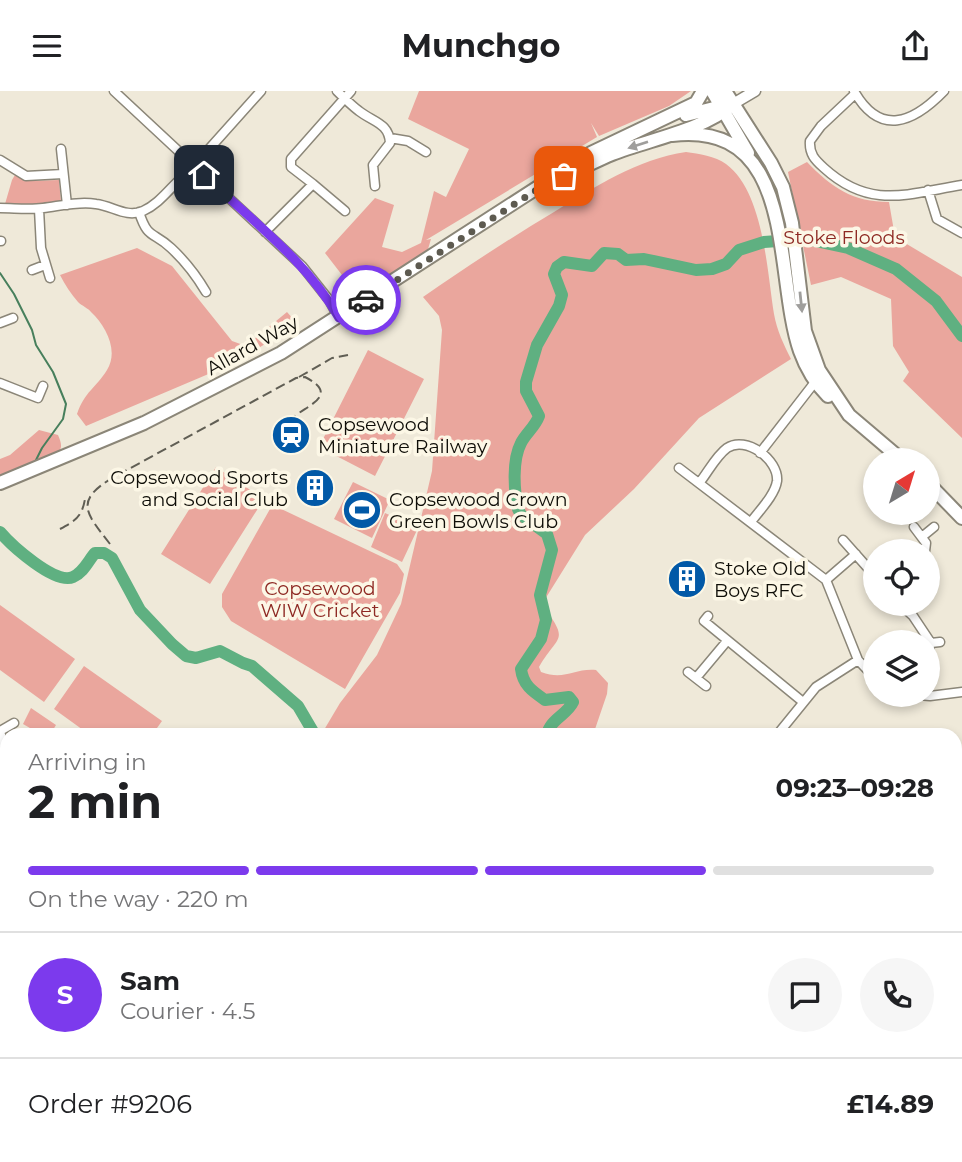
<!DOCTYPE html>
<html lang="en">
<head>
<meta charset="utf-8">
<style>
  :root { --surface:#fff; --page:#f6f6f6; --text:#202124; --muted:#757577; --line:#e0e0e0; --accent:#7c3aed }
  body { margin:0; font-family:Montserrat,sans-serif; background:var(--page); color:var(--text); height:100vh; display:flex; flex-direction:column; font-size:26px; white-space:nowrap }
  * { box-sizing:border-box; margin:0 }
  p { font-size:23px; color:var(--muted) }
  .icon { flex:none; width:38px; height:38px; fill:none; stroke:currentColor; stroke-width:2; stroke-linecap:round; stroke-linejoin:round }
  .map { position:relative; flex:1; overflow:hidden }
  .panel { position:absolute; left:0px; top:637px; width:962px; height:434px; display:flex; flex-direction:column; background:var(--surface); border-radius:21px 21px 0 0; box-shadow:0 4px 10px #0003 }
  .panel>* { flex:none }
  .needle { width:46px; rotate:38deg }
  .fabs { position:absolute; left:863px; top:357px; display:grid; gap:14px }
  .fabs a { display:grid; place-items:center; width:77px; height:77px; border-radius:50%; background:var(--surface); box-shadow:0 4px 10px #0003; font-size:35px }
  .pin { position:absolute; display:grid; place-items:center; width:60px; height:60px; color:#fff; margin:-30px; border-radius:14px; box-shadow:0 4px 10px #0006 }
  .courier { position:absolute; display:grid; place-items:center; width:70px; height:70px; margin:-35px; border:5px solid #7c3aed; border-radius:50%; background:#fff; color:#222; box-shadow:0 2px 9px #0007 }
  .summary em { font-style:normal; font-weight:700 }
  .summary div { display:flex; flex-direction:column-reverse }
  .summary { display:flex; align-items:center; justify-content:space-between; height:119px; padding:0 28px }
  h1 { font-size:46px; font-weight:700; line-height:52px }
  .bar { display:grid; grid-template-columns:repeat(4,1fr); gap:10px 7px; align-content:center; height:84px; padding:0 28px }
  .bar i { height:9px; border-radius:5px; background:var(--line) }
  .bar .selected { background:var(--accent) }
  .bar p { grid-column:span 4 }
  .line { display:flex; align-items:center; gap:18px; padding:0 28px; border-top:2px solid var(--line) }
  .line div { flex:1 }
  .round { display:grid; place-items:center; flex:none; width:74px; height:74px; border-radius:37px; background:var(--page) }
  header { display:flex; justify-content:space-between; align-items:center; height:91px; padding:0 28px; background:var(--surface); font-size:32px; font-weight:700 }
  .map>svg:first-child { display:block }
  .built { fill:#e5ddc6 }
  .green { fill:#eaa69d }
  .lines { fill:none; stroke-linecap:round; stroke-linejoin:round }
  .stream { stroke:#477f5c; stroke-width:2 }
  .river { stroke:#5fb081; stroke-width:12 }
  .minor-casing { stroke:#8b8678; stroke-width:11 }
  .tertiary-casing { stroke:#8b8678; stroke-width:13 }
  .primary-casing { stroke:#8b8678; stroke-width:16 }
  .minor { stroke:#fff; stroke-width:8 }
  .tertiary { stroke:#fff; stroke-width:10 }
  .primary { stroke:#fff; stroke-width:12 }
  .rail { stroke:#605e54; stroke-width:2; stroke-dasharray:10 5; stroke-linecap:butt }
  .oneway { fill:#9f9e9c }
  .done { stroke:#5d5a50; stroke-width:7; stroke-dasharray:0 12.6 }
  .route { stroke:#7c3aed; stroke-width:9 }
  .labels { text-anchor:middle; stroke-width:7; stroke-linejoin:round; paint-order:stroke }
  .park-label { font-size:19px; fill:#8e2923; stroke:#fcf7e6 }
  .street-label { font-size:19px; fill:#0e0d07; stroke:#fcf7e6 }
  .poi-label { font-size:19px; fill:#0e0d07; stroke:#fcf7e6; text-anchor:start }
</style>
</head>
<body>
<header><svg class="icon" aria-label="menu" viewBox="0 0 24 24"><path d="M4 6h16M4 12h16M4 18h16"/></svg>Munchgo<svg class="icon" aria-label="share" viewBox="0 0 24 24"><path d="M12 15V3M7 8l5-5 5 5M5 13v7h14v-7"/></svg></header>
<div class="map">
<svg width="962" height="1071" viewBox="0 0 962 1071">
  <rect width="100%" height="100%" fill="#efe9d9"/>
  <path class="built" d="M52 1064H258L246 1071H52Z"/>
  <path class="green" d="M419 0H691L669 15 599 45 591 32 597 46 426 149 431 148 426 165 359 206 325 162 375 107 394 114 382 156 402 161 421 152 434 100 446 106 469 58 408 28Z
    M686 61C699 63 715 65 726 73 764 101 767 181 774 223 777 240 784 254 791 268L699 327 634 398 585 444 542 513C570 552 559 542 539 576L541 581C565 590 574 577 596 579L608 592 607 603 593 644H321L340 612 377 564 401 513 432 380 442 239 439 225 423 206C466 176 509 148 554 121 594 96 638 68 686 61Z
    M807 71C832 97 853 111 889 111L895 146 962 186V347L903 290 909 281 893 255 891 208 841 186 811 194 788 81Z
    M15 84 30 90 59 89 61 111 38 114 5 113 12 89Z
    M137 157 172 175 232 250 246 255 287 221 294 229 288 239 232 273 86 335 77 323C85 300 96 297 107 279 119 260 106 235 91 221 88 217 82 215 78 211 71 203 65 194 60 184Z
    M368 259 424 288 375 385 319 356Z
    M39 339 58 344C62 353 63 358 55 366L0 384V368L10 364Z
    M216 376 264 408 210 493 161 463Z
    M353 391 390 409 372 447 334 428Z
    M275 415 397 473 404 483 400 502 345 598 231 530 222 516V503L270 418Z
    M385 422 418 437 402 471 371 456Z
    M0 514 75 568 44 611 0 579Z
    M84 575 162 630 152 644H90L54 618Z
    M31 617 56 634 50 644H42L23 633Z
    M962 1043V1071H899L912 1064 923 1066 927 1064H956V1048Z"/>
  <g class="lines">
    <path class="stream" d="M0 182 14 203 32 239 36 254 53 281 66 313 63 328 42 357 36 369"/>
    <path class="river" d="M0 441C11 454 55 494 73 486 84 481 88 470 95 462H104L112 467 140 519 172 553 186 565 196 567 220 560 243 572 252 575 298 615 315 644
      M547 644C550 628 567 624 573 611L569 606 545 609C532 600 523 594 521 578L541 548 546 529 540 504 552 459 547 443 521 424 518 418C514 400 512 369 521 352 526 342 535 336 539 325L526 300V291L537 254 559 215 562 204 554 183 557 176 564 171 592 175 604 162 618 163 626 169 644 168 696 179 712 178 726 173 739 159 764 151 806 148 848 157 896 178 936 210 962 245"/>
    <g class="minor-casing">
      <path id="minor" d="M114 0 302 175 329 209 339 227
        M337 0C344 7 351 14 359 20 373 31 389 32 390 52L373 74 375 95
        M854 0C880 46 913 32 944 0
        M855 3 821 35 810 50C809 63 815 69 824 77 870 119 907 103 962 94
        M390 47 408 50 426 61
        M61 58 67 114
        M0 69 26 85 63 83
        M197 76 201 67 261 0
        M313 93 345 120
        M928 99 937 128 962 142
        M0 117C14 117 29 119 43 117 60 115 79 110 96 113 113 115 126 127 143 120 164 111 176 86 197 76
        M39 118 41 157 50 187
        M139 121C148 149 153 140 171 157 185 170 196 184 206 201
        M265 141 313 93 291 76V68L351 0
        M0 150H1
        M32 179 45 174
        M0 232 13 227
        M0 292 38 307 43 295
        M760 362 815 291 820 292
        M679 377 826 489
        M700 391C708 381 716 365 727 357 746 344 779 369 777 390 775 404 759 420 751 431
        M914 436 926 452 925 460
        M923 445 934 436
        M843 449 875 485
        M826 489 858 569 875 587
        M826 489 856 463
        M900 513 913 525 931 552
        M708 525 704 530 803 611
        M928 560 931 552 940 551
        M688 581 706 595
        M696 587 727 550
        M918 604 930 605 962 601
        M0 640 2 648 0 659
        M0 640 14 632
        M777 644 816 596 858 569
        M0 697 7 703
        M0 780 7 768
        M956 789 962 788
        M0 819 7 822
        M0 874 7 861
        M956 885 962 882
        M0 892 7 897
        M956 1038 962 1036
        M310 1064 315 1071
        M408 1064 418 1071
        M599 1064 610 1071
        M765 1064 767 1071
        M867 1064 871 1071
        M703 1071 706 1064"/>
    </g>
    <g class="tertiary-casing">
      <path id="tertiary" d="M733 13 755 0
        M956 702 962 701
        M261 1071 273 1064"/>
    </g>
    <g class="primary-casing">
      <path id="primary" d="M712 0 748 62
        M725 0 771 72 783 96 792 132 805 240 819 279 849 324 902 369
        M686 24 726 14
        M672 44C799 29 773 183 800 260 806 277 815 292 828 305
        M577 79C588 74 600 68 612 63 650 48 702 40 733 13
        M0 392 144 332 281 262 591 62 696 12 703 0
        M928 392 962 427"/>
    </g>
    <use href="#minor" class="minor"/>
    <use href="#tertiary" class="tertiary"/>
    <use href="#primary" class="primary"/>
    <path class="rail" d="M299 286 332 267 348 264
      M60 438C75 430 82 426 85 408
      M110 453C86 422 73 410 114 386L296 287 305 286C342 305 304 315 293 327 289 333 286 341 283 347"/>
  </g>
  <defs><path id="oneway-solid" d="M-6-.8H1V-3.2L6.5 0L1 3.2V.8H-6Z" transform="scale(1.75)"/></defs>
  <g class="oneway">
    <use href="#oneway-solid" transform="translate(638 54) rotate(162)"/>
    <use href="#oneway-solid" transform="translate(801 211) rotate(84)"/>
  </g>
  <g class="lines">
    <path class="done" d="M366 209 541 96 564 85"/>
    <path class="route" d="M204 84C251 129 306 169 339 227L366 209"/>
  </g>
  <defs>
    <g id="station-disc" transform="scale(2.0125)"><circle r="9.5" fill="#0259a7" stroke="#fcf7e6"/><path d="M-3-6H3Q5-6 5-4V2Q5 4 3 4L4.5 6H3L1.5 4h-3L-3 6H-4.5L-3 4Q-5 4-5 2V-4Q-5-6-3-6ZM-3.5-4v3h7v-3ZM-3.5 1v1.5H-2V1ZM2 1v1.5H3.5V1Z" fill="#fff"/></g>
    <g id="building-disc" transform="scale(2.0125)"><circle r="9.5" fill="#0259a7" stroke="#fcf7e6"/><path d="M-4-6H4V6H1V3H-1V6H-4ZM-2.5-4.3h1.7v1.8h-1.7ZM.8-4.3h1.7v1.8H.8ZM-2.5-1h1.7V.8h-1.7ZM.8-1h1.7V.8H.8Z" fill="#fff"/></g>
    <g id="stadium-disc" transform="scale(2.0125)"><circle r="9.5" fill="#0259a7" stroke="#fcf7e6"/><path d="M0-5a6.5 5 0 1 0 0 10a6.5 5 0 1 0 0-10ZM-3.5-1.8h7v3.6h-7Z" fill="#fff"/></g>
  </defs>
  <g fill-rule="evenodd">
    <use href="#station-disc" x="291" y="344"/>
    <use href="#building-disc" x="315" y="397"/>
    <use href="#stadium-disc" x="362" y="419"/>
    <use href="#building-disc" x="687" y="488"/>
  </g>
  <g class="labels">
    <g class="park-label">
      <text x="844" y="153">Stoke Floods</text>
      <text x="320" y="504">Copsewood<tspan x="320" dy="22">WIW Cricket</tspan></text>
    </g>
    <g class="street-label">
      <text transform="translate(252 254) rotate(-29)" y="7">Allard Way</text>
    </g>
    <g class="poi-label">
      <text x="318" y="340">Copsewood<tspan x="318" dy="22">Miniature Railway</tspan></text>
      <text x="288" y="393" text-anchor="end">Copsewood Sports<tspan x="288" dy="22">and Social Club</tspan></text>
      <text x="389" y="415">Copsewood Crown<tspan x="389" dy="22">Green Bowls Club</tspan></text>
      <text x="714" y="484">Stoke Old<tspan x="714" dy="22">Boys RFC</tspan></text>
    </g>
  </g>
</svg>
<div class="fabs">
<a><svg class="needle" viewBox="-14 -14 28 28"><path d="M0-13l5 13h-10z" fill="#e53935"/><path d="M0 13l5-13h-10z" fill="#757577"/></svg></a>
<a><svg class="icon" aria-label="locate" viewBox="0 0 24 24"><circle cx="12" cy="12" r="6"/><path d="M12 2v4M12 18v4M2 12h4M18 12h4"/></svg></a>
<a><svg class="icon" aria-label="layers" viewBox="0 0 24 24"><path d="M12 4l9 5-9 5-9-5zM3 14l9 5 9-5"/></svg></a>
</div>
<div class="pin" style="left:564px;top:85px;background:#ea580c"><svg class="icon" aria-label="bag" viewBox="0 0 24 24"><path d="M5 8h14l-1 12H6zM9 8a3 3 0 0 1 6 0"/></svg></div>
<div class="pin" style="left:204px;top:84px;background:#1f2937"><svg class="icon" aria-label="home" viewBox="0 0 24 24"><path d="M3 11l9-7 9 7M6 9v11h12V9"/></svg></div>
<div class="courier" style="left:366px;top:209px"><svg class="icon" aria-label="car" viewBox="0 0 24 24"><path d="M5 17H2v-5l4-1 3-4h7l3 4 3 1v5h-3M9 17h6M6 11h13"/><circle cx="7" cy="17" r="2"/><circle cx="17" cy="17" r="2"/></svg></div>
<section class="panel">
<div class="summary"><div><h1>2 min</h1><p>Arriving in</p></div><em>09:23–09:28</em></div>
<div class="bar"><i class="selected"></i><i class="selected"></i><i class="selected"></i><i></i><p>On the way · 220 m</p></div>
<div class="line" style="height:126px"><b class="round" style="background:var(--accent);color:#fff">S</b><div><b>Sam</b><p>Courier · 4.5</p></div><a class="round"><svg class="icon" aria-label="chat" viewBox="0 0 24 24"><path d="M4 5h16v11H9l-5 4z"/></svg></a><a class="round"><svg class="icon" aria-label="phone" viewBox="0 0 24 24"><path d="M5 4h4l2 5-3 2q2 4 5 5l2-3 5 2v4C11 20 4 13 5 4z"/></svg></a></div>
<div class="line" style="height:91px"><div>Order #9206</div><b>£14.89</b></div>
</section>
</div>
</body>
</html>
